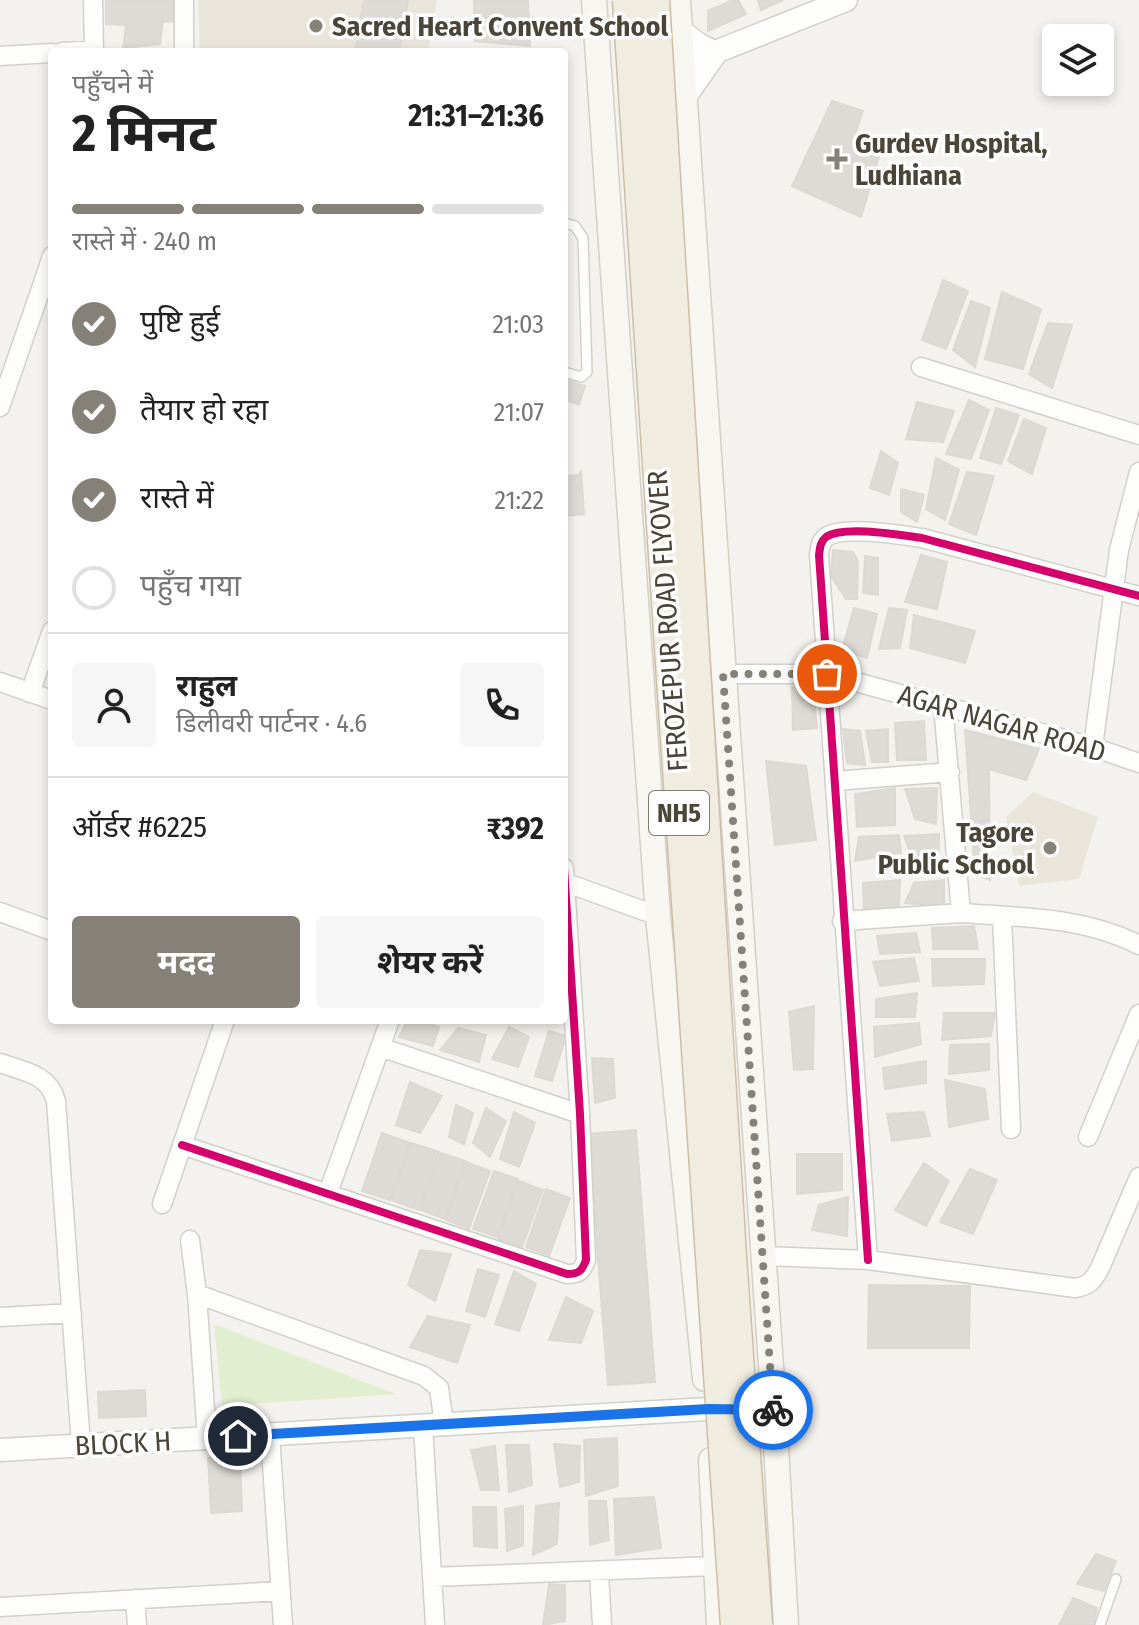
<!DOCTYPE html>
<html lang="hi">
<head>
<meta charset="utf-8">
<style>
  :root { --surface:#fff; --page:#f6f6f6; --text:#222; --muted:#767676; --line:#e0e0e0; --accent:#868178 }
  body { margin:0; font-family:"Fira Sans Condensed","Noto Sans Devanagari",sans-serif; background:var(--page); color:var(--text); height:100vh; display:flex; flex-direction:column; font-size:30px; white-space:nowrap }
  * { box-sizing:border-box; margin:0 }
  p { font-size:26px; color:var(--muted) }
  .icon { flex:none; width:44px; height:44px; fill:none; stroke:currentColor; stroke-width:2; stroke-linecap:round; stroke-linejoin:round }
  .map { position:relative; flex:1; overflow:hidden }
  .sheet { position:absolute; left:48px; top:48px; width:520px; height:976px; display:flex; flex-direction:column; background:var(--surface); border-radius:8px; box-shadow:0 4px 12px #0003 }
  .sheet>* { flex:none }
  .tools { position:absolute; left:1042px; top:24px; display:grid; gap:16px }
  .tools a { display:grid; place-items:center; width:72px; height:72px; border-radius:8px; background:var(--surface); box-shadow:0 4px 12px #0003; font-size:40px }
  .pin { position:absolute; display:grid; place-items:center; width:68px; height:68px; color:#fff; margin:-34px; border:4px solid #fff; border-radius:50%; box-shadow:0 2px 8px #0007 }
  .courier { position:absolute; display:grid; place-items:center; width:80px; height:80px; margin:-40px; border:6px solid #1a73e8; border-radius:50%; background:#fff; color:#222; box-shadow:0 2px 10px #0007 }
  .headline em { font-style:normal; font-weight:700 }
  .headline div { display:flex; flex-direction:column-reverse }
  .headline { display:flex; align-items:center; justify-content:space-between; height:136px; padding:0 24px }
  h1 { font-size:52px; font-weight:700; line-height:60px }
  .bar { display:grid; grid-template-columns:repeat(4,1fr); gap:12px 8px; align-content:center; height:96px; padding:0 24px }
  .bar i { height:10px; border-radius:6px; background:var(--line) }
  .bar .on { background:var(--accent) }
  .bar p { grid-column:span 4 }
  .line { display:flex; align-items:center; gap:20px; padding:0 24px; border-top:2px solid var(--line) }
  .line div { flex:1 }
  .round { display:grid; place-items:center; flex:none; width:84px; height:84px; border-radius:8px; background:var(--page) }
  ol { padding:0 24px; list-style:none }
  li { display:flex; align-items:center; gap:24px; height:88px }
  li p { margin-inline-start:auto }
  li .icon { padding:8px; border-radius:50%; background:var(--accent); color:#fff; stroke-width:4 }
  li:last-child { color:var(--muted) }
  li i { width:44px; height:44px; border:4px solid var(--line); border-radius:50% }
  .action { display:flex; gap:16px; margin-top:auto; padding:16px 24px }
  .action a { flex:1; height:92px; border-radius:8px; background:var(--accent); color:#fff; font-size:32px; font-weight:700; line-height:92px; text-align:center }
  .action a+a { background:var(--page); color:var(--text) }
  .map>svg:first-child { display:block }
  .education { fill:#eae5da }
  .green { fill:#e1eecf }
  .building { fill:#dedbd6; stroke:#dcd9d4; stroke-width:2 }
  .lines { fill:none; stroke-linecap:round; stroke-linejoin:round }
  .service-casing { stroke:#d2d0cb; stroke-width:12 }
  .minor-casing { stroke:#d2d0cb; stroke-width:21 }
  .tertiary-casing { stroke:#d2d0cb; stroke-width:25 }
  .secondary-casing { stroke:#d3cfc5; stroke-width:27 }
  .service { stroke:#fdfdfc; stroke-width:9 }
  .minor { stroke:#fdfdfc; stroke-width:18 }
  .tertiary { stroke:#fdfdfc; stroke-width:22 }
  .secondary { stroke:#f7f6f1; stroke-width:24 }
  .trunk-bridge-casing { stroke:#ccbfa9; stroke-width:31; stroke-linecap:butt }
  .trunk-bridge { stroke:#f0ece0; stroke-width:28 }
  .cycleway-casing { stroke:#fff; stroke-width:13 }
  .cycleway { stroke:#d6006c; stroke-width:8 }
  .done { stroke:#868178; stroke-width:8; stroke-dasharray:0 14.4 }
  .route { stroke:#1a73e8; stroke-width:10 }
  .poi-dot { fill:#868178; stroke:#fff; stroke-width:3 }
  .labels { text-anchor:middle; stroke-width:7; stroke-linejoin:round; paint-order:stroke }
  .shield { fill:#fff; stroke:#817c74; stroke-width:2 }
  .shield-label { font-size:26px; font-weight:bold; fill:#4b4439 }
  .poi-label { font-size:28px; font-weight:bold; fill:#4b4439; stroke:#fff; text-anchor:start }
  .street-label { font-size:28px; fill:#4b4439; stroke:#fff }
</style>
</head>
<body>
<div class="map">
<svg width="1139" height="1625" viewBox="0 0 1139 1625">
  <rect width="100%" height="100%" fill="#f4f2ee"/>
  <path class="education" d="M198 0H437L428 52H200Z
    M1033 792 1098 817 1079 879 1019 886 1006 817Z"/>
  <path class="green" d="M214 1324 396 1394 222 1406Z"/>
  <path class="building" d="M106 0H173L175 22 163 21 160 44 123 48 126 25 106 24Z
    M364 0H408L399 52H355Z
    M474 0H528L530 46 475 41Z
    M733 0H738L746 14 708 31V11Z
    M758 0H783L761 10Z
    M832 101 863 111 854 137 881 150 861 217 792 186Z
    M943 280 968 291 946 349 922 340Z
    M1002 292 1041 309 1023 369 985 359Z
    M971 301 990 308 975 367 953 350Z
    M1048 323 1072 325 1052 388 1029 374Z
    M564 380 585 386 579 405 564 399Z
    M969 400 989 410 971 459 946 454Z
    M917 402 954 411 943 442 906 439Z
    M996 408 1019 415 1001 464 980 458Z
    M1024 419 1046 428 1032 474 1008 461Z
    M881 451 898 463 889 495 870 488Z
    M936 458 959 470 945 520 926 509Z
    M581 470 584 514 564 516V476L579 475Z
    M967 472 994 476 976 535 949 524Z
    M901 489 924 495 917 522 901 512Z
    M833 550 853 552 858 561 857 599H846L831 576Z
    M921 555 947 562 937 609 905 602Z
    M865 556 878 558V595L863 593Z
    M854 608 877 614 867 658 842 650Z
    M889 608 907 610 900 648 879 649Z
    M914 615 975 631 965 663 910 648Z
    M792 687 813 690 817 728 793 730Z
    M924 721 926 760H897L895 723Z
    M843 729 860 731 865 765 847 763Z
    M888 729V762H872L866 731Z
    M965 730 1039 749 1026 780 989 769 990 880 975 874Z
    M766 761 806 766 816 840 775 845Z
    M895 788V825L857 827 855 794Z
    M937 788 936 824 915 819 905 789Z
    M939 834 938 870 913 860 904 836Z
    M899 835 901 853 855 861 859 837Z
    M900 880 899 908 864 910 863 883Z
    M944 880V906L905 903 914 883Z
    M974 926 978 949H933L932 928Z
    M916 933 920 952 880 954 877 936Z
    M914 958 919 981 880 986 873 962Z
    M932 959H985L984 984 933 986Z
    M917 993 915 1017H876V999Z
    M814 1006 813 1069 794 1070 789 1012Z
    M944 1013H995L991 1036 942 1040Z
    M408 1020H418L439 1027 433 1046 399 1037Z
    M919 1023 921 1044 875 1057 874 1027Z
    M509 1027 529 1037 518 1067 492 1059Z
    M458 1028 486 1035 479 1062 440 1050Z
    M549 1031 566 1036 552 1081 535 1076Z
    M989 1044V1070L949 1074 950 1045Z
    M592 1058 613 1059 615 1098 595 1103Z
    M926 1061V1083L885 1089 883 1068Z
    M945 1080 985 1089 988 1119 949 1127Z
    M410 1082 442 1096 420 1133 396 1125Z
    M456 1105 473 1113 464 1144 449 1137Z
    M486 1108 506 1121 490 1157 473 1143Z
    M514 1112 535 1123 519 1167 500 1159Z
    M924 1112 930 1136 892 1141 887 1114Z
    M636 1130 655 1382 608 1385 588 1134Z
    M382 1133 410 1143 390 1200 362 1191Z
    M411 1143 439 1152 419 1210 391 1200Z
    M441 1153 465 1161 445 1219 421 1210Z
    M797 1154H842V1190L797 1194Z
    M466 1162 490 1171 469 1229 446 1220Z
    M924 1163 949 1181 926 1226 895 1210Z
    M970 1169 997 1180 973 1234 940 1222Z
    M494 1171 518 1179 497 1237 473 1229Z
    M519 1181 543 1190 522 1247 498 1239Z
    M546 1189 570 1198 549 1256 526 1247Z
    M848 1197 847 1236 812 1230 819 1205Z
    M420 1250 451 1254 435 1301 408 1285Z
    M478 1269 499 1275 485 1317 466 1311Z
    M514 1271 536 1284 519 1331 495 1324Z
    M869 1285 970 1286 969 1348H868Z
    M566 1297 593 1311 581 1343 549 1340Z
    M428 1316 470 1325 457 1363 410 1347Z
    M145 1390 146 1416 99 1418 98 1392Z
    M617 1438 618 1486 586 1496 584 1440Z
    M554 1444 580 1446 579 1482 560 1487Z
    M506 1445H529L532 1485 509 1492Z
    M495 1446 499 1490H481L471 1450Z
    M240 1457 242 1511 211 1513 208 1458Z
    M654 1497 661 1548 616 1555 614 1499Z
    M589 1501H606L609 1540 590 1545Z
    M559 1503 557 1544 533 1555 536 1506Z
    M523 1506V1545L507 1551 505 1509Z
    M473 1507H496L497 1548 474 1546Z
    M1096 1554 1116 1561 1104 1591 1077 1584Z
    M549 1584 565 1585V1621L543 1625Z
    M1073 1598 1097 1608 1093 1625H1059Z"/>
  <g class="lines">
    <g class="service-casing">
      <path id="service" d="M564 223 575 226 583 238 587 372 581 377 564 372
        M1100 1625 1116 1579"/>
    </g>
    <g class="minor-casing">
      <path id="minor" d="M184 0V52
        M62 52 94 50 93 0
        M0 56 52 53
        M42 286 52 256
        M921 367 1139 435
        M0 407 42 286 52 289
        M723 674H827L1093 747 1139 763
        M0 682 52 700
        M30 693 52 631
        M1093 747 1119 550 1139 472
        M835 781 950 772
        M564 882 658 916
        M0 912 52 931
        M961 913C1021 917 1084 917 1139 945
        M1002 916 1011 1129
        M842 921 961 913 943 705
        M380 1047 580 1114
        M0 1063C25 1072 49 1074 56 1101L81 1445
        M1088 1137 1139 1014
        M182 1145 567 1274C579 1274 582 1271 586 1260L580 1114 564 868
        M328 1193 390 1020
        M162 1204 225 1020
        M190 1240 197 1294
        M764 1256 868 1260 1075 1288C1089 1286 1093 1281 1100 1268L1139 1177
        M868 1260C850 1025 834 790 819 555 820 548 820 542 826 537 844 525 900 535 922 538L1139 596
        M0 1317 72 1313
        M423 1426 435 1625
        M270 1435 283 1625
        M207 1438 197 1294 424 1376 439 1388 444 1424
        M599 1572 602 1625
        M432 1577 715 1566
        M135 1599 137 1625
        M0 1607 281 1591"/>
    </g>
    <g class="tertiary-casing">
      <path id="tertiary" d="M680 30 698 44 716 53 685 97
        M683 65 846 0
        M0 1450 708 1409 774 1410"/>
    </g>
    <g class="secondary-casing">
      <path id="secondary" d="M594 0 658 916 705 1379
        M678 0 774 1410 786 1625
        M711 1460 719 1625"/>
    </g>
    <use href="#service" class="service"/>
    <use href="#minor" class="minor"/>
    <use href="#tertiary" class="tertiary"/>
    <use href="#secondary" class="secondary"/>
    <g class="trunk-bridge-casing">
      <path id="trunk-bridge" d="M627 0 671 680 735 1625
        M655 0 732 1256 758 1625"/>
    </g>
    <use href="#trunk-bridge" class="trunk-bridge"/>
    <g class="cycleway-casing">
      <path id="cycleway" d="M182 1145 567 1274C579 1274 582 1271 586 1260L580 1114 564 868
        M868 1260C850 1025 834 790 819 555 820 548 820 542 826 537 844 525 900 535 922 538L1139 596"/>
    </g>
    <use href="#cycleway" class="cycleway"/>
  </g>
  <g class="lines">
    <path class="done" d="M773 1410 723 674H827"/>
    <path class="route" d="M238 1436 708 1409 773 1410"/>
  </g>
  <g class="poi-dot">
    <circle cx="316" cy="26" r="8"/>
    <path d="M833 147h8v8h8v8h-8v8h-8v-8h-8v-8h8z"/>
    <circle cx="1050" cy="848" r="8"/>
  </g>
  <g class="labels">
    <rect class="shield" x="649" y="791" width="60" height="44" rx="6"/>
    <g class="shield-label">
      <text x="679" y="822">NH5</text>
    </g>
    <g class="poi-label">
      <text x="332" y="36">Sacred Heart Convent School</text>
      <text x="855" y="153">Gurdev Hospital,<tspan x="855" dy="32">Ludhiana</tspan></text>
      <text x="1034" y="842" text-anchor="end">Tagore<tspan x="1034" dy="32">Public School</tspan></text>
    </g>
    <g class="street-label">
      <text transform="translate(667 621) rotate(-94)" y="10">FEROZEPUR ROAD FLYOVER</text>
      <text transform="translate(1002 723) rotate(16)" y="10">AGAR NAGAR ROAD</text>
      <text transform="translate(123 1443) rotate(-3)" y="10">BLOCK H</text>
    </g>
  </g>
</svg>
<div class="tools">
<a><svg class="icon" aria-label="layers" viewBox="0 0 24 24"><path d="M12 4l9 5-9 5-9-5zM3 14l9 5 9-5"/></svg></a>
</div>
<div class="pin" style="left:827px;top:674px;background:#ea580c"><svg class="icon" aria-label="bag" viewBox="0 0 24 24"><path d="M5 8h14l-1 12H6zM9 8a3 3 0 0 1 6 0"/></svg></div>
<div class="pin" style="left:238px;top:1436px;background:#1f2937"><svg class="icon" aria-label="home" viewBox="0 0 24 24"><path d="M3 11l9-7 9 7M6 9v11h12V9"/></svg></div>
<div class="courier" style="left:773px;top:1410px"><svg class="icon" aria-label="bike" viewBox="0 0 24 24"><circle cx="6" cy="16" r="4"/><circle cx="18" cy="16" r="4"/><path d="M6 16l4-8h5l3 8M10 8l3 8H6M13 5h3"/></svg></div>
<section class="sheet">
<div class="headline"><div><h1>2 मिनट</h1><p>पहुँचने में</p></div><em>21:31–21:36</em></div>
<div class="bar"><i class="on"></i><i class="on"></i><i class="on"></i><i></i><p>रास्ते में · 240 m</p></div>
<ol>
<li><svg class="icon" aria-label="check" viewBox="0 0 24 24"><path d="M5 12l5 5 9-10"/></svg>पुष्टि हुई<p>21:03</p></li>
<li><svg class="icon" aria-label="check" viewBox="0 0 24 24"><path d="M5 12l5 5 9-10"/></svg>तैयार हो रहा<p>21:07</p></li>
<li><svg class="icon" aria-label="check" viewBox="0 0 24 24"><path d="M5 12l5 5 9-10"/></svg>रास्ते में<p>21:22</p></li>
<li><i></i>पहुँच गया</li>
</ol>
<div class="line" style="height:144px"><a class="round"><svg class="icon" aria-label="person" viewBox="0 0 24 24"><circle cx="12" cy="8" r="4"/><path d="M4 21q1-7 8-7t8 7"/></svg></a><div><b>राहुल</b><p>डिलीवरी पार्टनर · 4.6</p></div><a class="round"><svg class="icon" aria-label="phone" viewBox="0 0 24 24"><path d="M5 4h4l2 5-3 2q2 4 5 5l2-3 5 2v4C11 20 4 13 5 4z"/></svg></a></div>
<div class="line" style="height:104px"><div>ऑर्डर #6225</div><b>₹392</b></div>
<div class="action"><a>मदद</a><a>शेयर करें</a></div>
</section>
</div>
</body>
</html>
